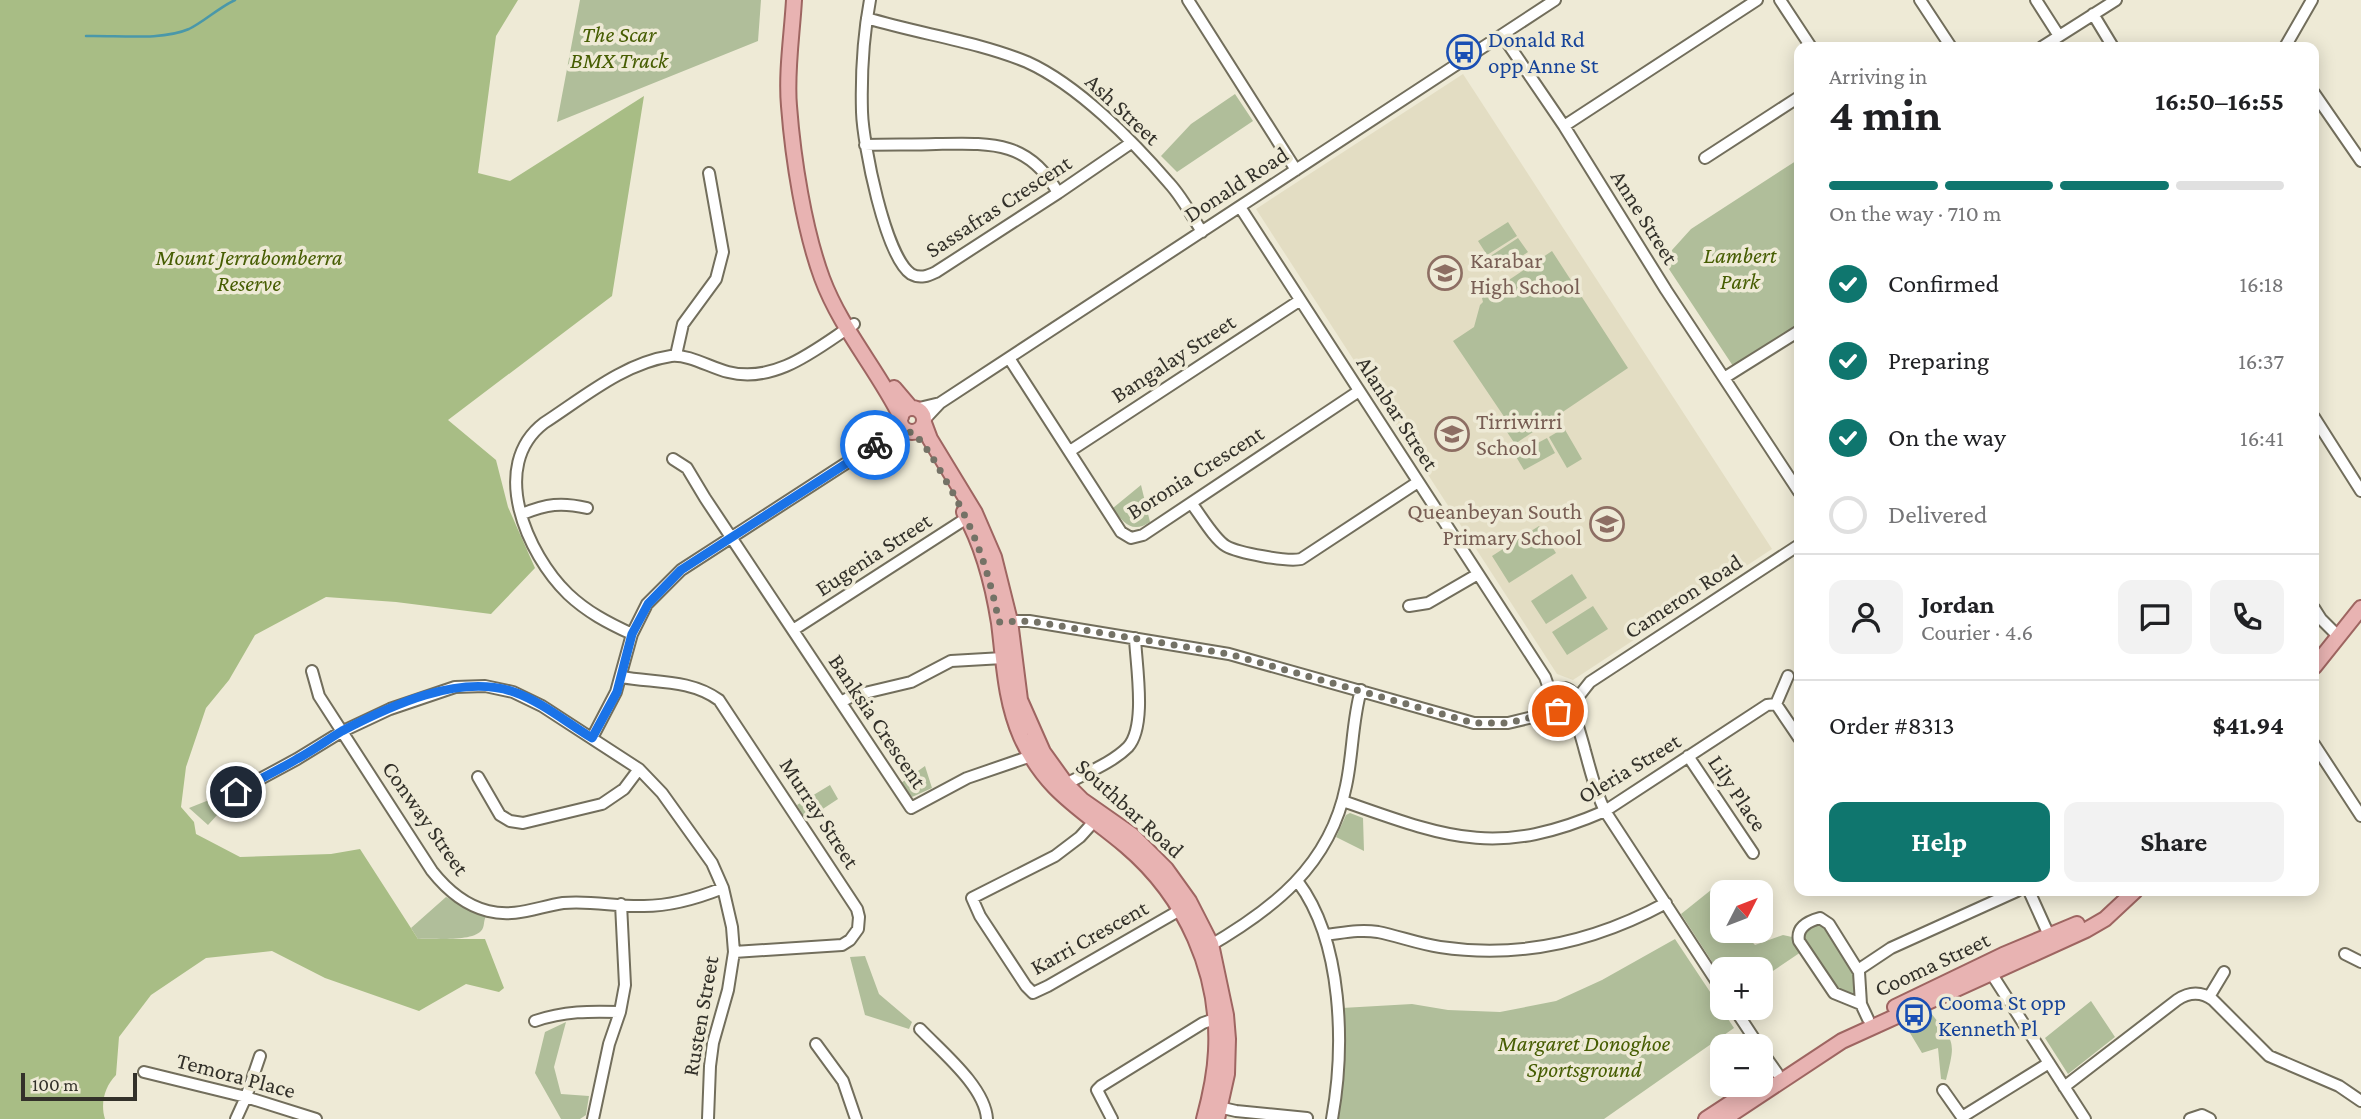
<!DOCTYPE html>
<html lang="en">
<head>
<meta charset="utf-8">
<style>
  :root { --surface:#fff; --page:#f2f2f2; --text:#202124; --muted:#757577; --line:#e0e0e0; --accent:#0f766e }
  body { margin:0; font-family:"Crimson Pro",serif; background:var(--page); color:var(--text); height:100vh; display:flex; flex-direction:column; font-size:26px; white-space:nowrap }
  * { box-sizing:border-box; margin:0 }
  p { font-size:23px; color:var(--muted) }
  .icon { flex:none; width:38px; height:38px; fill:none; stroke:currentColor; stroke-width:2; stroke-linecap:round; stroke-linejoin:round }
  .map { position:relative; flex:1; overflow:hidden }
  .drawer { position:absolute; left:1794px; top:42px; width:525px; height:854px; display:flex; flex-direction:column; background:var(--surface); border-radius:14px; box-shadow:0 4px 18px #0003 }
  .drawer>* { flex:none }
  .needle { width:46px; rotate:48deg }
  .tools { position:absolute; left:1710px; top:880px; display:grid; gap:14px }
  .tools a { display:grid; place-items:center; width:63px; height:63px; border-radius:14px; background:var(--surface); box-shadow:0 4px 18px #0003; font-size:35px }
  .scale { position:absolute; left:21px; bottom:18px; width:116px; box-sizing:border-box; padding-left:7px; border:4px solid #33312a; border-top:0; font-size:19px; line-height:24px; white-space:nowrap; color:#33312a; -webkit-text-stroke:5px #eeead6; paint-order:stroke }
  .pin { position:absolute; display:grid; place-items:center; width:60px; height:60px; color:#fff; margin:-30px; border:4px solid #fff; border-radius:50%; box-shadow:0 2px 7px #0007 }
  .courier { position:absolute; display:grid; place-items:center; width:70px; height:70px; margin:-35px; border:5px solid #1a73e8; border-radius:50%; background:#fff; color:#222; box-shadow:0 2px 9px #0007 }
  .head em { font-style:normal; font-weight:700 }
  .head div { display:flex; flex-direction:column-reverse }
  .head { display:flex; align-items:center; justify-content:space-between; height:119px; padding:0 35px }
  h1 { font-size:46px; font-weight:700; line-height:52px }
  .bar { display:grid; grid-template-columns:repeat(4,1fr); gap:10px 7px; align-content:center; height:84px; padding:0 35px }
  .bar i { height:9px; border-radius:5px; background:var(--line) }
  .bar .selected { background:var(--accent) }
  .bar p { grid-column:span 4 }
  .line { display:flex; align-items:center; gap:18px; padding:0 35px; border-top:2px solid var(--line) }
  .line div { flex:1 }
  .round { display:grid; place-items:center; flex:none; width:74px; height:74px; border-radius:14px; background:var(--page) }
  ol { padding:0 35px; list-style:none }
  li { display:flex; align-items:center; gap:21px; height:77px }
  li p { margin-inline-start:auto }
  li .icon { padding:7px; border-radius:50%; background:var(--accent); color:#fff; stroke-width:4 }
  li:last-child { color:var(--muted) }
  li i { width:38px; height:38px; border:4px solid var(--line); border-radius:50% }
  .action { display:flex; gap:14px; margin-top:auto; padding:14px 35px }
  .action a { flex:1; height:80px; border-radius:14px; background:var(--accent); color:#fff; font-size:28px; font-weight:700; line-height:80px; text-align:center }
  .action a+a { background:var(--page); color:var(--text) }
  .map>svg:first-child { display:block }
  .built { fill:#e3ddc3 }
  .green { fill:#b0be9a }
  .forest { fill:#a8bd85 }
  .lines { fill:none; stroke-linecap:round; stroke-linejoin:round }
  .stream { stroke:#4a98a9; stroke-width:2.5 }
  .minor-casing { stroke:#726e5c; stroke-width:14 }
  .major-casing { stroke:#9e6561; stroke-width:18 }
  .minor { stroke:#fff; stroke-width:10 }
  .major { stroke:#e8b3b2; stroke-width:14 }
  .done { stroke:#747266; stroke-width:7; stroke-dasharray:0 12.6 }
  .route { stroke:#1a73e8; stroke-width:9 }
  .labels { text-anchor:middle; stroke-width:7; stroke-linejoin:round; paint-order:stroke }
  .park-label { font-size:23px; font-style:italic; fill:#465d02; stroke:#eeead6 }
  .transit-label { font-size:23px; fill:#164399; stroke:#eeead6; text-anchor:start }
  .street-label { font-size:23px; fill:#33312a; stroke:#eeead6 }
  .education-label { font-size:23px; fill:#785e54; stroke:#eeead6; text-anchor:start }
</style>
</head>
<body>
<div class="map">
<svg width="2361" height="1119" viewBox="0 0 2361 1119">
  <rect width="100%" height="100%" fill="#eeead6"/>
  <path class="built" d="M1463 74 1772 549 1573 680 1557 674 1256 209Z"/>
  <path class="green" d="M580 0H761L758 41 557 122Z
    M1235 94 1253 121 1177 172 1161 156 1191 124Z
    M1799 159V324L1733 366 1663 260 1691 229Z
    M1508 222 1517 236 1487 255 1478 241Z
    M1518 238 1528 252 1498 272 1489 257Z
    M1552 251 1628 368 1515 444 1505 429 1507 421 1453 341 1474 327 1480 305 1483 302 1482 298Z
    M1564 428 1582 459 1567 468 1549 437Z
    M1547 438 1555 453 1524 470 1515 455Z
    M1141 485 1150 522C1132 534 1123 523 1113 508Z
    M1539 526 1556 553 1509 583 1492 556Z
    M1572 574 1587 598 1546 624 1531 601Z
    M1593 606 1608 629 1567 655 1552 632Z
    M925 766 932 788 912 797 901 783Z
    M830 785 838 799 806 820 797 805Z
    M224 794 229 802 208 825 189 808Z
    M1350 813 1363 818 1364 851 1336 837 1346 815Z
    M1711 890 1722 907V931H1742L1755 945 1783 935 1792 937 1801 952 1761 979 1760 970H1722V977L1681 914Z
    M446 897 486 916C483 922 485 927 481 931 471 942 433 938 418 939L411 928Z
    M1818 924C1836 929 1859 976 1855 994L1839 992 1806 945 1804 933 1808 927Z
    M1675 939 1734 1028 1604 1119H1332L1342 1008 1412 1004 1448 1010 1500 1012 1556 1001 1602 980Z
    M865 956 879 994 912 1022 909 1029 865 1015 850 957Z
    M2091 1001 2115 1037 2068 1074 2045 1038Z
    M1930 1012C1955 1043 1956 1040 1946 1080L1941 1079 1938 1048 1922 1053 1904 1023Z
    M566 1022 554 1067 561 1094 589 1096 586 1115 580 1119H561L535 1073 545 1032Z"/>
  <path class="forest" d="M0 0H518L496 36 478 173 510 181 644 96 612 296 448 420 496 460 508 507 535 568 491 614 396 602 326 597 255 635 229 680 206 708 186 767 181 807 194 822 196 834 240 857 331 854 360 849 418 939H485L504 988 499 992 466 984 419 1011 325 978 272 951 206 958 151 995 119 1037 116 1075C105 1086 100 1103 105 1119H0Z"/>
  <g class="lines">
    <path class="stream" d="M86 36C117 35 161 41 189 29 205 21 218 8 235 0"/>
    <g class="minor-casing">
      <path id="minor" d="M870 0C863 37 861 74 862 112 863 144 885 256 911 274 920 279 928 276 936 272L1058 193 1131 143
        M1188 0 1296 170
        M1780 0 1811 47
        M1920 0 1951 47
        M2036 0 2059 36
        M2093 14 2113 47
        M867 18C919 34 976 41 1027 62 1078 85 1133 141 1169 183 1182 197 1192 216 1202 232
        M1502 35 1564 126 1666 290 1799 492
        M2042 47 2116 0
        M2285 47 2312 0
        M2314 93 2361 161
        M1564 126 1757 0
        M865 145C889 144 912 145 936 144 990 143 1029 140 1058 193
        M1705 158 1799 97
        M1240 207 1545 677 1552 697
        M676 355 683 324 716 279 723 252 709 173
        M1009 358 1121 532 1131 538 1143 535 1359 391
        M1724 378 1799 331
        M915 409 940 403
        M2314 417 2361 491
        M924 420 940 403 1555 0
        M885 440 908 431
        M1070 451 1299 301
        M673 459 687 468 705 498 911 808 967 778 1037 754
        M1191 503C1200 514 1214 539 1226 546 1238 553 1287 562 1301 559L1418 482
        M522 514C547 504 561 502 587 508
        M1409 606 1428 603 1478 574
        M2314 608 2321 619 2339 637
        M1005 621H1029L1229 654 1474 723H1508L1558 711
        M793 630 973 514
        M632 634C608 623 587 612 568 594 527 554 488 466 544 423 584 397 624 363 671 356 689 354 711 368 728 372 776 384 816 349 854 324
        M312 671 319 696 432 871C447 890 464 905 488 911 515 918 537 907 563 903 590 900 617 907 644 906 671 906 698 898 723 888
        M621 677C655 683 690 679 719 700L857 909 859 917 858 929 850 940 842 945 734 952
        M1551 700a12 12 0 1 1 24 0a12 12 0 1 1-24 0Z
        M1575 701 1590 682 1799 545
        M841 702 852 696 911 682 951 661 1003 658
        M1776 704 1799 738
        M1573 706C1576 722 1581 735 1585 751 1591 772 1595 791 1605 811L1722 990
        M592 738 616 692 632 634 647 604 681 570 882 440 900 422
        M2314 744 2361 816
        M1688 756 1753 853
        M478 777 500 815 510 821 523 823 602 804 624 789 639 769
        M1066 784C1086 773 1112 763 1128 747 1147 726 1136 665 1135 638
        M236 792 297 759 341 732 390 709 455 687 485 686 513 692 542 706 639 769 662 793 712 863 723 888 732 927 734 952 728 990 713 1043 710 1066 708 1119
        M1343 801C1448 838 1497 858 1605 811L1767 705 1776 704 1788 676
        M1098 817 1080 837 1055 856 972 898 980 916 1026 986 1033 993 1048 986 1180 910
        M1298 882C1343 942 1345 1047 1332 1119
        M2029 891 2052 942
        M1820 918 1829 924 1859 972 1861 1004 1834 993 1799 941C1796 927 1809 921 1820 918Z
        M1325 935C1343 933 1359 929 1378 932 1398 936 1419 944 1440 947 1520 959 1596 941 1666 903
        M1206 948C1272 910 1330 866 1346 786 1353 754 1352 721 1361 690
        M2345 954 2361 962
        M1858 970 1891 948 2017 891
        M1991 973 2085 1119
        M2209 997 2224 972
        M1861 1004 1868 1019
        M1734 1008 1759 1046
        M535 1021C564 1011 590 1011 620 1012
        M920 1029C942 1052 985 1087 987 1119
        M816 1044 843 1081 856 1119
        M1760 1049 1777 1073
        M144 1072 246 1097 316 1119
        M2064 1087 2177 1000C2189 992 2201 991 2213 1000L2269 1056 2339 1086 2361 1101
        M1943 1090 1962 1117
        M1214 1106 1236 1111 1307 1118
        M236 1119 246 1097 260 1056
        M593 1119 609 1044 620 1012 625 985 621 904
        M1112 1119 1097 1090 1101 1086 1203 1023 1220 1017
        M1963 1119 1962 1117 2049 1063
        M2190 1119 2202 1115 2210 1119"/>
    </g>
    <g class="major-casing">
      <path id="major" d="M794 0C792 35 786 72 789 106 793 159 804 229 822 278 841 329 877 369 901 417
        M894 388 911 408
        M900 420a12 12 0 1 1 24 0a12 12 0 1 1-24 0Z
        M924 423 930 439 975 513 994 557 1010 621 1020 700 1043 752 1066 784 1082 800 1132 835 1166 869 1189 901 1211 944 1226 1015 1228 1039 1227 1074 1217 1119
        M964 512C983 546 993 585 999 623 1004 663 1005 700 1021 737 1046 792 1082 809 1126 846 1186 897 1220 973 1216 1051 1215 1074 1210 1097 1204 1119
        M2314 667 2361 608
        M1895 1007 2003 955 2077 924
        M1706 1119 1758 1085
        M1724 1119 1842 1041 2086 930 2105 919 2135 891"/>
    </g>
    <use href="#minor" class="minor"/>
    <use href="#major" class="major"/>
  </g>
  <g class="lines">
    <path class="done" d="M875 445 901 433 913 432C927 447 936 463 946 481 974 528 988 568 999 622L1030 621 1229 654 1474 723H1508L1558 711"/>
    <path class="route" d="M236 792C256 781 277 771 297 759 312 751 327 740 342 731 390 706 459 673 514 692 542 702 567 723 592 738L617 692 632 634 648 604 681 570 875 445"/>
  </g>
  <defs>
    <g id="bus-ring" transform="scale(1.75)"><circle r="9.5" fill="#eeead6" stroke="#1a4fb4" stroke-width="1.5"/><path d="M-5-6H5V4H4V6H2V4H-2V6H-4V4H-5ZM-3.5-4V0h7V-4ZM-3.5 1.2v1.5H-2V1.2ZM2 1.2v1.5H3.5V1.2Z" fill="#1a4fb4"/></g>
    <g id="school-ring" transform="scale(1.75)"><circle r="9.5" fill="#eeead6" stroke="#8d6e63" stroke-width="1.5"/><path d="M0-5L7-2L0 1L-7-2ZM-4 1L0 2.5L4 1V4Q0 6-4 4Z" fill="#8d6e63"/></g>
  </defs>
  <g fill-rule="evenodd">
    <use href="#bus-ring" x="1464" y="52"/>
    <use href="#school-ring" x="1445" y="273"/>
    <use href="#school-ring" x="1452" y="434"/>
    <use href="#school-ring" x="1607" y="524"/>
    <use href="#bus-ring" x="1914" y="1015"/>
  </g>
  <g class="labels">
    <g class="park-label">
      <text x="619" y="42">The Scar<tspan x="619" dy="26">BMX Track</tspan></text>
      <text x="1740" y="263">Lambert<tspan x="1740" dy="26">Park</tspan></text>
      <text x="249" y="265">Mount Jerrabomberra<tspan x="249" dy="26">Reserve</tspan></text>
      <text x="1584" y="1051">Margaret Donoghoe<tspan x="1584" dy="26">Sportsground</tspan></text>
    </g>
    <g class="transit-label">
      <text x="1488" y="47">Donald Rd<tspan x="1488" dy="26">opp Anne St</tspan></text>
      <text x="1938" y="1010">Cooma St opp<tspan x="1938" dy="26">Kenneth Pl</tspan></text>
    </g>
    <g class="street-label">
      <text transform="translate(1123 109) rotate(43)" y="8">Ash Street</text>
      <text transform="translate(1236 184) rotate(-33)" y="8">Donald Road</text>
      <text transform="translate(998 206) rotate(-33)" y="8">Sassafras Crescent</text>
      <text transform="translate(1645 217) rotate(58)" y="8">Anne Street</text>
      <text transform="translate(1173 358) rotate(-33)" y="8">Bangalay Street</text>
      <text transform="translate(1398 413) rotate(57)" y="8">Alanbar Street</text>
      <text transform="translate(1195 472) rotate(-32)" y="8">Boronia Crescent</text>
      <text transform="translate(873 554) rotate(-33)" y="8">Eugenia Street</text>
      <text transform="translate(1683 596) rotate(-33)" y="8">Cameron Road</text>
      <text transform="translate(878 721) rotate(56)" y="8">Banksia Crescent</text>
      <text transform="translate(1629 768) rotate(-31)" y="8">Oleria Street</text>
      <text transform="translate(1738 793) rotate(56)" y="8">Lily Place</text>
      <text transform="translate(1130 808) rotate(42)" y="8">Southbar Road</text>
      <text transform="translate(820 813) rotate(57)" y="8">Murray Street</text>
      <text transform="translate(426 818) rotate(55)" y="8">Conway Street</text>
      <text transform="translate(1089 937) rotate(-29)" y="8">Karri Crescent</text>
      <text transform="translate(1932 964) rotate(-25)" y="8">Cooma Street</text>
      <text transform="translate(700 1016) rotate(-80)" y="8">Rusten Street</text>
      <text transform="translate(236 1075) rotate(15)" y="8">Temora Place</text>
    </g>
    <g class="education-label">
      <text x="1470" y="268">Karabar<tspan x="1470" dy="26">High School</tspan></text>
      <text x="1476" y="429">Tirriwirri<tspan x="1476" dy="26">School</tspan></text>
      <text x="1582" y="519" text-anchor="end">Queanbeyan South<tspan x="1582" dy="26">Primary School</tspan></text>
    </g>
  </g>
</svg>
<div class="tools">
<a><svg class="needle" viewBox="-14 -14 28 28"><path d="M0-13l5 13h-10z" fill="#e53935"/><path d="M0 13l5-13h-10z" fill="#757577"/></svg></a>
<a>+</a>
<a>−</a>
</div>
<div class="scale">100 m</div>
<div class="pin" style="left:1558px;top:711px;background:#ea580c"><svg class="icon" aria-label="bag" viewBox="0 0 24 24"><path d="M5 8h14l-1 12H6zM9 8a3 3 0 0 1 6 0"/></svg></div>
<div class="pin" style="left:236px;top:792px;background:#1f2937"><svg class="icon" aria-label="home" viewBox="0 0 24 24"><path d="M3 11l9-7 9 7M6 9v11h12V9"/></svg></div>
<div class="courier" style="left:875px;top:445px"><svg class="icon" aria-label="bike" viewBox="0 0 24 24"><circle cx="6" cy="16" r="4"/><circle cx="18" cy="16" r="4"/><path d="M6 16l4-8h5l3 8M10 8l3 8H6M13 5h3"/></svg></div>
<section class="drawer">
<div class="head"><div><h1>4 min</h1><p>Arriving in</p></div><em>16:50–16:55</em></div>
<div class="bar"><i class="selected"></i><i class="selected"></i><i class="selected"></i><i></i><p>On the way · 710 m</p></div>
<ol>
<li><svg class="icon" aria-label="check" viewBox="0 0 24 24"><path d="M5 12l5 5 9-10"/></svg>Confirmed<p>16:18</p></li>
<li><svg class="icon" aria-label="check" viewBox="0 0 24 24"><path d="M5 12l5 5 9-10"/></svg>Preparing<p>16:37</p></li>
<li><svg class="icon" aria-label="check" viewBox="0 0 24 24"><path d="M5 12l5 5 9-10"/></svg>On the way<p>16:41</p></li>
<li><i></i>Delivered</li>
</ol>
<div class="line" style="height:126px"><a class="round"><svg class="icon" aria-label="person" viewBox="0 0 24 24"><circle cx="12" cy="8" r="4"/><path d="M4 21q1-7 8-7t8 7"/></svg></a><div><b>Jordan</b><p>Courier · 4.6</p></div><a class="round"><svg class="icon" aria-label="chat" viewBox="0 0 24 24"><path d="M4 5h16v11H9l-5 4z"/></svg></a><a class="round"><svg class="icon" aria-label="phone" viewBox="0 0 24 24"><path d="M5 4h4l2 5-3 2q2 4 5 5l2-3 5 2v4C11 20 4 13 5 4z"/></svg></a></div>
<div class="line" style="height:91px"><div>Order #8313</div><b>$41.94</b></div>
<div class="action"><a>Help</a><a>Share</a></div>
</section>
</div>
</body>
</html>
